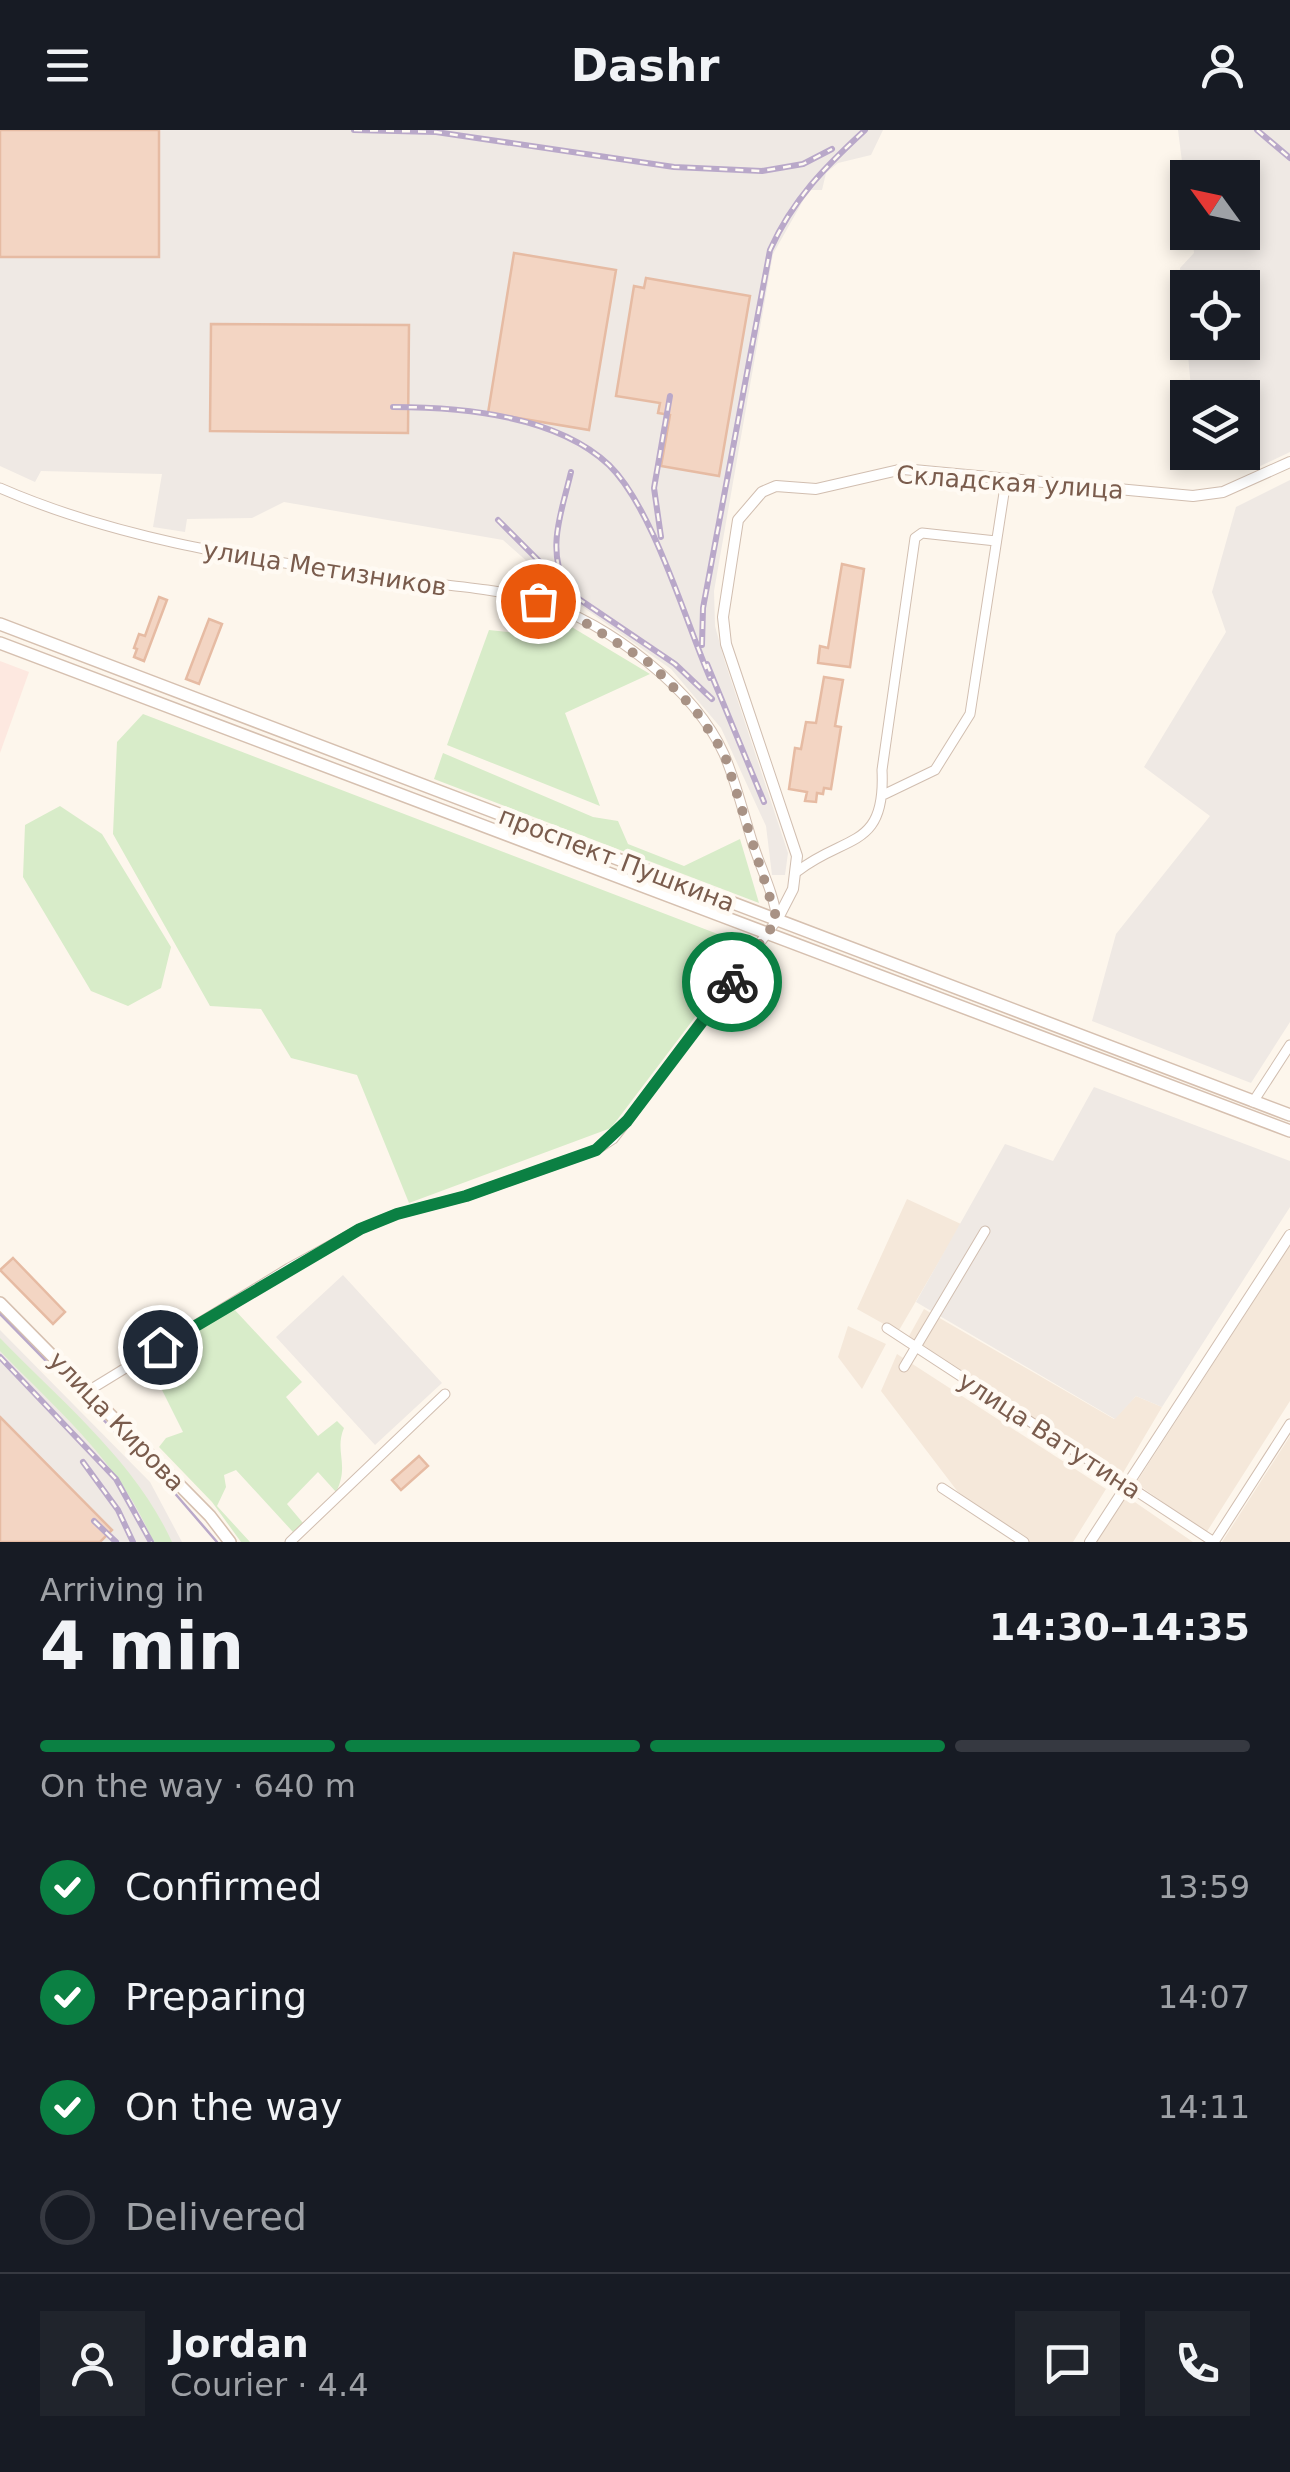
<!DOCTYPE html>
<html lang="en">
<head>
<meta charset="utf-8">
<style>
  :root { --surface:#171b24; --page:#20242c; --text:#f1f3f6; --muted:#9ea1a6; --line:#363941; --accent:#0b8043 }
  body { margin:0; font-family:"DejaVu Sans",sans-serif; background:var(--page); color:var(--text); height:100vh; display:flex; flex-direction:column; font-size:38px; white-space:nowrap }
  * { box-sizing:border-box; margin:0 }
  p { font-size:32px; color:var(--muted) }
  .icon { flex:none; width:55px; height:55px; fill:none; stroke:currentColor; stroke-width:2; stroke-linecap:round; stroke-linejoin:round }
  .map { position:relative; height:1412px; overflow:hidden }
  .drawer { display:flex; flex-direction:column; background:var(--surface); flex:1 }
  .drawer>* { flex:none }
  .needle { width:65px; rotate:303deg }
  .buttons { position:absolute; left:1170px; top:30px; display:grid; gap:20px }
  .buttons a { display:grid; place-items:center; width:90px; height:90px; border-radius:0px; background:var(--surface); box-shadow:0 5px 15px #0003; font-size:50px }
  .pin { position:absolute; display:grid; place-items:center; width:85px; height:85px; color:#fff; margin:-42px; border:5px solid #fff; border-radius:50%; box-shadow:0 2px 10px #0007 }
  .courier { position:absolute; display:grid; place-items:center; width:100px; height:100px; margin:-50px; border:8px solid #0b8043; border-radius:50%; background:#fff; color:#222; box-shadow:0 2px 12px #0007 }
  .summary em { font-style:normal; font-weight:700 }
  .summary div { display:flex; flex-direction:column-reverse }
  .summary { display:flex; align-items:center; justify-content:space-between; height:170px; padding:0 40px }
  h1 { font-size:65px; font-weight:700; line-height:75px }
  .bar { display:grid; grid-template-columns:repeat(4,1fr); gap:15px 10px; align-content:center; height:120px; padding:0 40px }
  .bar i { height:12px; border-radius:8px; background:var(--line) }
  .bar .selected { background:var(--accent) }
  .bar p { grid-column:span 4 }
  .line { display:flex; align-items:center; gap:25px; padding:0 40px; border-top:2px solid var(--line) }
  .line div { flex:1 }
  .round { display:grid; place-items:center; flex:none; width:105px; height:105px; border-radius:0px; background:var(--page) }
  ol { padding:0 40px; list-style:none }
  li { display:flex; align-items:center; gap:30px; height:110px }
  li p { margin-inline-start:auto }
  li .icon { padding:10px; border-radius:50%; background:var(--accent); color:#fff; stroke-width:4 }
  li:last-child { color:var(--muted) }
  li i { width:55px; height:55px; border:5px solid var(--line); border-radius:50% }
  header { display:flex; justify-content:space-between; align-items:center; height:130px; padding:0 40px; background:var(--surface); font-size:45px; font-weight:700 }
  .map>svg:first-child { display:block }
  .residential { fill:#f5e8da }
  .commercial { fill:#fde8e0 }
  .industrial { fill:#efe9e4; fill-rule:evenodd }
  .green { fill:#d8ecc9 }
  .building { fill:#f3d5c3; stroke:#e6bba3; stroke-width:2.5 }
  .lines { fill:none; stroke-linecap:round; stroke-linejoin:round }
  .minor-casing { stroke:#d1beb0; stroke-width:11 }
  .tertiary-casing { stroke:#d1beb0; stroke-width:12 }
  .secondary-casing { stroke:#d6c0b0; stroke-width:14 }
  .minor { stroke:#fff; stroke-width:9 }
  .tertiary { stroke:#fff; stroke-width:10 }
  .secondary { stroke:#fff; stroke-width:11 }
  .tram { stroke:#b9a8c9; stroke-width:2.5 }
  .rail-casing { stroke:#b9a8c9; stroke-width:6 }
  .rail { stroke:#fffaf3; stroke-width:2.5; stroke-dasharray:8; stroke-linecap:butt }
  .done { stroke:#a89285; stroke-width:10; stroke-dasharray:0 18 }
  .route { stroke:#0b8043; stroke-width:12 }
  .labels { text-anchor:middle; stroke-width:9; stroke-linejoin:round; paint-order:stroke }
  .street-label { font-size:25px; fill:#7a5c4d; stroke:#fffaf3 }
</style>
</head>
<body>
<header><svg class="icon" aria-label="menu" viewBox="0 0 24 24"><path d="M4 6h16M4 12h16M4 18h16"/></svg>Dashr<svg class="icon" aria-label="person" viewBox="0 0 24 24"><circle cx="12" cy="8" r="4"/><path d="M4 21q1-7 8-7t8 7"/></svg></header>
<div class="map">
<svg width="1290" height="1412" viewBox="0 0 1290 1412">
  <rect width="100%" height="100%" fill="#fdf6ec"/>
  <path class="residential" d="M907 1069 961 1094 898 1202 857 1179Z
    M1290 1115V1271L1206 1403 1136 1353Z
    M924 1179 1114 1289 1136 1266 1162 1277 1120 1348 904 1215Z
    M848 1196 886 1214 862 1259 838 1227Z
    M897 1224 1106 1359 1073 1412H1026L958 1362 881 1261Z
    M1290 1306V1412H1222Z
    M1126 1366 1193 1412H1096Z"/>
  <path class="commercial" d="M0 531 29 542 0 623Z"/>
  <path class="industrial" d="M0 0H883L871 25 838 33 826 43 822 60H809L773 124 714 461 715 496 724 529 788 723 785 745H772L766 696 721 598 671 539 564 464 503 410 284 372 252 388 187 389 185 402 153 397 162 344 41 341 35 352 0 336Z
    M1178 0H1290V322L1254 339 1242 323V268L1210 267 1191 258 1180 138 1194 123 1192 103 1242 102V48H1188L1187 71ZM1188 158H1242V212H1188Z
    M1290 350V892L1251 953 1092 891 1116 804 1210 686 1144 637 1226 502 1212 462 1236 377Z
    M1094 957 1290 1031V1077L1162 1277 1136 1266 1115 1289 916 1172 1005 1014 1053 1031Z
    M343 1145 442 1253 375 1315 276 1207Z
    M0 1200 150 1352 182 1412H0Z"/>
  <path class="green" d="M545 481 650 544 565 583 600 676 447 615 489 500 538 505 548 498Z
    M143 584 749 816 611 998 409 1073 357 945 291 928 261 879 210 876 113 704 117 612Z
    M443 623 593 687 618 691 628 714 684 736 740 709 759 773 434 649Z
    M60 676 102 704 171 817 161 858 128 876 91 861 23 747 25 695Z
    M233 1178 302 1252 286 1267 318 1306 337 1291 344 1298C334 1321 350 1335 336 1362L318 1342 287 1374 303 1393 293 1402 236 1340 224 1345 226 1357 217 1376 250 1412H241L212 1372 159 1317 166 1308 183 1302 147 1230Z
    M0 1208C61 1271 135 1331 172 1412H153C122 1334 57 1280 0 1221Z"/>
  <path class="building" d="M0 0H159V127H0Z
    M514 123 616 140 589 300 488 283Z
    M646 148 750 166 719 346 661 336 670 285 658 283 660 273 616 266 634 156 644 158Z
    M211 194 409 195 408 303 210 301Z
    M842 434 864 439 850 537 818 533 820 516 828 518Z
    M159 467 167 470 144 531 134 527 137 519 134 518 139 504 145 506Z
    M209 489 222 494 199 554 186 549Z
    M824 547 843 550 835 596 841 597 831 659 824 658 823 664 817 663 816 672 805 671 807 662 789 659 795 618 801 619 806 592 816 593Z
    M13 1128 65 1182 53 1194 0 1140Z
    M0 1287 112 1400 100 1412H0Z
    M419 1326 428 1336 401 1360 392 1350Z"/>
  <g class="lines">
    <g class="minor-casing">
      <path id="minor" d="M0 358C117 409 242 427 368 446 422 455 489 455 541 472 609 494 694 558 724 624 736 652 743 682 752 711 760 737 774 763 777 790L627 991 613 1009 596 1020 466 1066 397 1084 360 1099 289 1138 88 1261
        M883 665 935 640 970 584 1006 350
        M798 741C845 704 886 720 882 640L915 408 922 403 996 411
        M1253 972 1290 915
        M887 1198 1214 1412
        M904 1237 985 1101
        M942 1358 1024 1412
        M290 1412 445 1264
        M1214 1412 1290 1294"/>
    </g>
    <g class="tertiary-casing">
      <path id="tertiary" d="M777 790 793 759 797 726 726 514 723 487 738 390 762 362 776 356 816 359 903 339 1193 366 1223 362 1290 332
        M1090 1412 1290 1105"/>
    </g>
    <g class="secondary-casing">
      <path id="secondary" d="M0 494 1290 985
        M0 513 1290 1001
        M0 1173 210 1386 230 1412"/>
    </g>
    <use href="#minor" class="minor"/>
    <use href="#tertiary" class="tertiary"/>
    <use href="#secondary" class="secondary"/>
    <path class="tram" d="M0 1184 172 1360 217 1412"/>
    <g class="rail-casing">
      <path id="rail" d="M354 0 436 2 674 37 762 41 803 34 832 19
        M1257 0 1290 28
        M393 277C463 277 556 285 609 335 653 378 685 490 710 548
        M498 390 573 465 675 534 712 569
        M661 407 654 358 670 266
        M565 452C546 419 563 377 571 342
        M702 515 703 478 770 120C793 69 825 37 865 0
        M707 534 764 672
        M0 1227 116 1349 151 1412
        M83 1332 118 1380 133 1412
        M94 1391 116 1412"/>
    </g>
    <use href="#rail" class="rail"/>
  </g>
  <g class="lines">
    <path class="done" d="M538 471 584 492 651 534 696 581 724 623 777 790 732 852"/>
    <path class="route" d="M160 1217 360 1099 397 1084 466 1066 596 1020 627 991 732 852"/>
  </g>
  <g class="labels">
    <g class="street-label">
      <text transform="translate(1010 352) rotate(4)" y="9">Складская улица</text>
      <text transform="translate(325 438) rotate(9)" y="9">улица Метизников</text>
      <text transform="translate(617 729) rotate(21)" y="9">проспект Пушкина</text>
      <text transform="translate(117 1291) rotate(46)" y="9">улица Кирова</text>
      <text transform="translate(1050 1305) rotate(33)" y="9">улица Ватутина</text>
    </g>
  </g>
</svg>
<div class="buttons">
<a><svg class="needle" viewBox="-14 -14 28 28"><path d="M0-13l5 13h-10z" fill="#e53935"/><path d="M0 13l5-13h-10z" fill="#9ea1a6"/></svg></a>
<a><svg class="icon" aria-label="locate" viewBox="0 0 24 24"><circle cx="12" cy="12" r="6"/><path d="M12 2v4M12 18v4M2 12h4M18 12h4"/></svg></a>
<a><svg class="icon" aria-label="layers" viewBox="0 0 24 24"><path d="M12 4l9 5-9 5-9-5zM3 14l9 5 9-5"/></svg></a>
</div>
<div class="pin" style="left:538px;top:471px;background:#ea580c"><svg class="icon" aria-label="bag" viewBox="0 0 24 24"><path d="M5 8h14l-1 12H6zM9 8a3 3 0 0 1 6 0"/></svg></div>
<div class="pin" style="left:160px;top:1217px;background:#1f2937"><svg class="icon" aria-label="home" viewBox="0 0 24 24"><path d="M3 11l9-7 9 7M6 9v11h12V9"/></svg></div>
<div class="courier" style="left:732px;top:852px"><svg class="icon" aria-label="bike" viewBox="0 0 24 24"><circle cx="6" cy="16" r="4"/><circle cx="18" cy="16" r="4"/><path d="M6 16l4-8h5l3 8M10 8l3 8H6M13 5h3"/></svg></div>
</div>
<section class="drawer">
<div class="summary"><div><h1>4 min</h1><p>Arriving in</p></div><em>14:30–14:35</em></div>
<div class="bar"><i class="selected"></i><i class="selected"></i><i class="selected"></i><i></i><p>On the way · 640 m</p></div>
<ol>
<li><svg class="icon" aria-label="check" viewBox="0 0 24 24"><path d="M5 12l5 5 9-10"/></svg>Confirmed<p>13:59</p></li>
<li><svg class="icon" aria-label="check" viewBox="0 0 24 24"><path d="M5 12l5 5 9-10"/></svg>Preparing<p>14:07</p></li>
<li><svg class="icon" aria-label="check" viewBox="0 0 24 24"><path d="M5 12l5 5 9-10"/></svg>On the way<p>14:11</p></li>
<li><i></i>Delivered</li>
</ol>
<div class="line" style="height:180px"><a class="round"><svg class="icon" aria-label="person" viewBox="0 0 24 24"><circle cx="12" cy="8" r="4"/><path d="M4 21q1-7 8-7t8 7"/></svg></a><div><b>Jordan</b><p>Courier · 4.4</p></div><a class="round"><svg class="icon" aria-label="chat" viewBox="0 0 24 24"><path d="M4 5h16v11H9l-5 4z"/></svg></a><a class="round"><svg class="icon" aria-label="phone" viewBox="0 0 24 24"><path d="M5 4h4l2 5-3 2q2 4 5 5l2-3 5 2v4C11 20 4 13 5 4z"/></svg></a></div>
</section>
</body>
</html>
